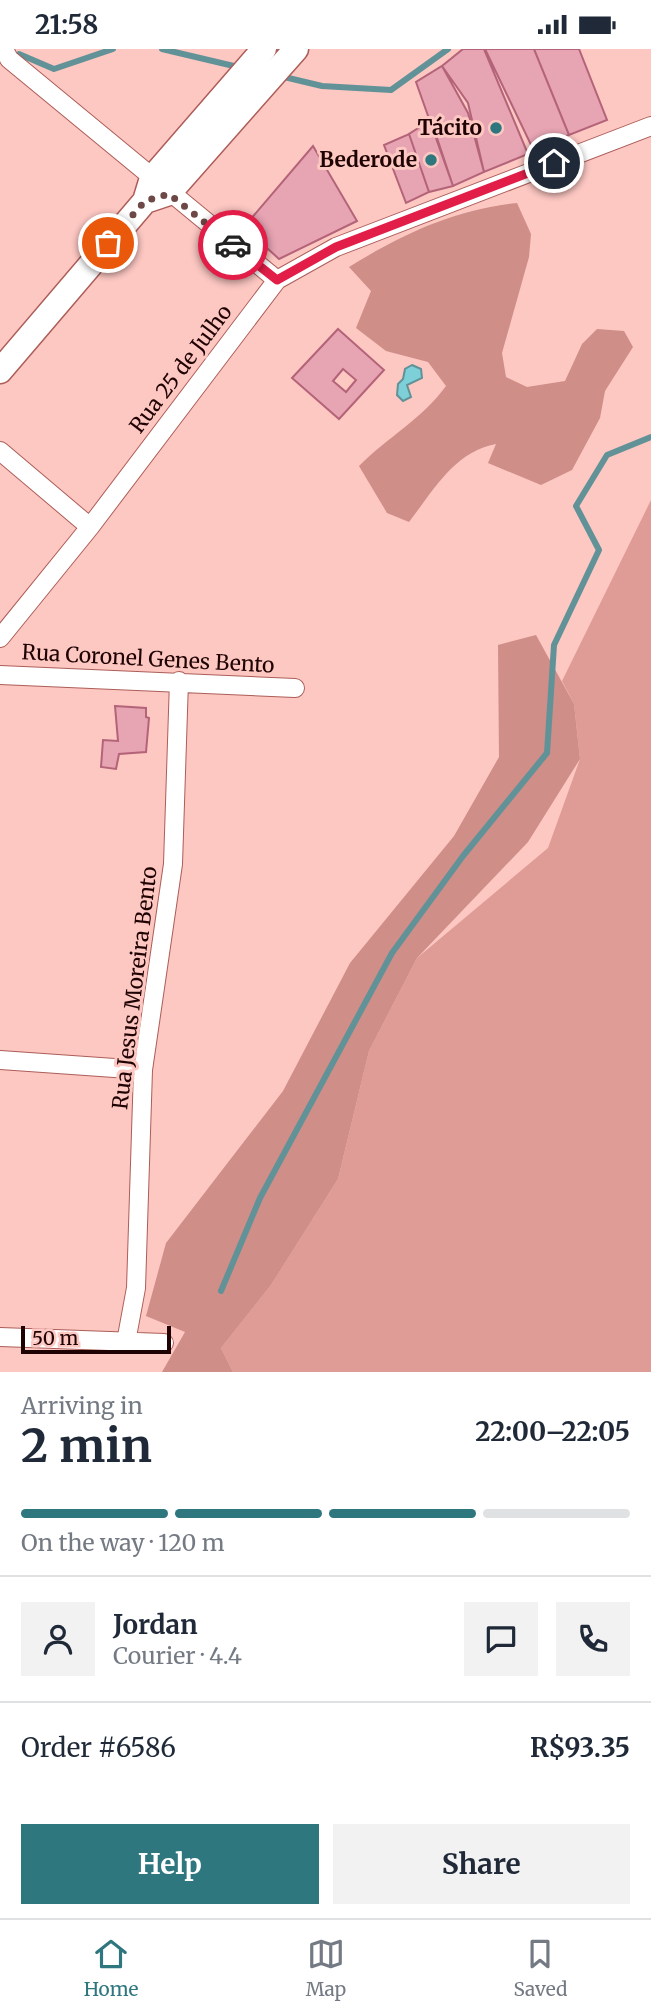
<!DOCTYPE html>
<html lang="en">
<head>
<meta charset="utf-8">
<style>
  :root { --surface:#fff; --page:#f2f2f3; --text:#1f2937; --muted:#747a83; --line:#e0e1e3; --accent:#2f777f }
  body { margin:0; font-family:Merriweather,serif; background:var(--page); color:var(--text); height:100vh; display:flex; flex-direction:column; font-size:26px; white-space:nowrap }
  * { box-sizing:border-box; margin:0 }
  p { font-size:23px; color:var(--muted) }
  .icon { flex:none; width:38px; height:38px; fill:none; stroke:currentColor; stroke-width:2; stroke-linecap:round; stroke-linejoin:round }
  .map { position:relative; height:1323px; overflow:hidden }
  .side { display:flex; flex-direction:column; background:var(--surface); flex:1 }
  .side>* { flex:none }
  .scale { position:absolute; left:21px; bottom:18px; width:150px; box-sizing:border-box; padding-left:7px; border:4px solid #1f0303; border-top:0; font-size:19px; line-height:24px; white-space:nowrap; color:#1f0303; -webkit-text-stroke:5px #fdc7c2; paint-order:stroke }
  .pin { position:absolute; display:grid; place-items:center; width:60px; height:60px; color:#fff; margin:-30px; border:4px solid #fff; border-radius:50%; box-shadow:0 2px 7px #0007 }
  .courier { position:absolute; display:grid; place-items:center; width:70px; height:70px; margin:-35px; border:5px solid #e11d48; border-radius:50%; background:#fff; color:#222; box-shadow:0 2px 9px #0007 }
  .headline em { font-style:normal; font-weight:700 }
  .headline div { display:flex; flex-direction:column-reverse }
  .headline { display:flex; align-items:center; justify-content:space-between; height:119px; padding:0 21px }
  h1 { font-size:46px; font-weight:700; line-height:52px }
  .bar { display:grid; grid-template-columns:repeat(4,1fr); gap:10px 7px; align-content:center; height:84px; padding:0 21px }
  .bar i { height:9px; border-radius:5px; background:var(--line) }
  .bar .selected { background:var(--accent) }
  .bar p { grid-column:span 4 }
  .line { display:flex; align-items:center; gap:18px; padding:0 21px; border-top:2px solid var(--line) }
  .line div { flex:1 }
  .round { display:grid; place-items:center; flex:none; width:74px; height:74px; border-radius:0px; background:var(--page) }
  .primary-button { display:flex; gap:14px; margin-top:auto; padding:14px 21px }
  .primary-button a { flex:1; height:80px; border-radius:0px; background:var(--accent); color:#fff; font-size:28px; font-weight:700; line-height:80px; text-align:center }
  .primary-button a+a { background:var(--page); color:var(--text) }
  .status { display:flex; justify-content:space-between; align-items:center; height:49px; padding:0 35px; background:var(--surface); direction:ltr }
  .status svg { height:19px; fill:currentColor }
  .dock { display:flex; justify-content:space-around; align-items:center; height:98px; border-top:2px solid var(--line); background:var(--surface); font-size:19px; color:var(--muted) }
  .dock a { display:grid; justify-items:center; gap:4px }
  .dock .selected { color:var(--accent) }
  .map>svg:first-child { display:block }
  .green { fill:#df9c97 }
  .forest { fill:#cf8e88 }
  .water { fill:#7dcfd8; stroke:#619298; stroke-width:2 }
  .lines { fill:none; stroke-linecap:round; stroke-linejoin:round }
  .stream { stroke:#619298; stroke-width:6 }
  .building { fill:#e7a4b3; stroke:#b46478; stroke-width:2; fill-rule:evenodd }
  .street-casing { stroke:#ad5d58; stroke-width:20 }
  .secondary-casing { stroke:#ad5d58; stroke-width:27 }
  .street { stroke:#fff; stroke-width:18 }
  .secondary { stroke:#fff; stroke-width:24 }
  .done { stroke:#6d4846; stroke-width:7; stroke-dasharray:0 12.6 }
  .route { stroke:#e11d48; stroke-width:9 }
  .poi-dot { fill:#2f777f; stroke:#fdc7c2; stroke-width:2.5 }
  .labels { text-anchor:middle; stroke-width:6; stroke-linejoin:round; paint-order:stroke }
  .poi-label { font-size:21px; font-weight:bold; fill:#1f0303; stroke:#fdc7c2; text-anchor:end }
  .street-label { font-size:21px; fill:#1f0303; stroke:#fdc7c2 }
</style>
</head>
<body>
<div class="status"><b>21:58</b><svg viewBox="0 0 49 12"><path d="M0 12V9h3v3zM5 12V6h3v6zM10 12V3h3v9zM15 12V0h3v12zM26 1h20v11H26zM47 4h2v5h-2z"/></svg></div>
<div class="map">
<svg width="651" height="1323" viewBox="0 0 651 1323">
  <rect width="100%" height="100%" fill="#fdc7c2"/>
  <path class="green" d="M651 451V1323H233L221 1299 271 1236 338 1130 369 1002 417 909 548 799 580 710 574 655 562 632Z"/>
  <path class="forest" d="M517 154 531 185 529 208 502 304 506 328 527 338 565 332 582 295 597 280 624 282 633 298 605 342 600 369 572 421 541 436 488 414 496 395C455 402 433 442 409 473L387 464 359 417C388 388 423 369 446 337L428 313 386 302 356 279 371 242 349 218C403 185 453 161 517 154Z
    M536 586 574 655 580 710 528 793 417 909 369 1002 338 1130 271 1236 221 1299 233 1323H162L185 1283 146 1267 166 1194 283 1042 350 914 454 787 499 708 498 596Z"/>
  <path class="water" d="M412 316 421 320 422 329 407 336 411 348 403 352 397 346 398 335 403 330 405 320Z"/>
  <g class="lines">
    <path class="stream" d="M162 0 238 18
      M19 5 54 20 113 0
      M280 27 322 37 391 41 448 0
      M221 1242 260 1149 392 904 463 807 547 704 554 596 599 501 576 457 607 406 651 388"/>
  </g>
  <path class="building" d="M463 0H484L528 105 484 123 468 54 442 17Z
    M485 0H534L569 86 533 100Z
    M534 0H579L607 71 569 86Z
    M442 17 468 64 484 123 453 137 416 33Z
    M431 71 453 137 429 143 409 85Z
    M409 85 429 143 406 154 384 96Z
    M313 97 357 172 279 210 244 178Z
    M338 280 384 321 339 370 292 329ZM343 320 356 331 346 343 333 332Z
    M115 657 146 659V668L149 669 146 703 119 705 116 720 101 718 103 691 118 692Z"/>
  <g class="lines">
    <g class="street-casing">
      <path id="street" d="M4 0 9 10 277 231
        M0 402 90 478
        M0 589 90 478 277 231 336 198 651 77
        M0 626 295 639
        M0 1011 143 1021
        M0 1288 164 1294
        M126 1293 136 1239 143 1021 173 815 179 632"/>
    </g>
    <g class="secondary-casing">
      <path id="secondary" d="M145 152 169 144 296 0
        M0 322 145 152 152 129 264 0"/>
    </g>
    <use href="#street" class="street"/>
    <use href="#secondary" class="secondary"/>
  </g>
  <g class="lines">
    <path class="done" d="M108 194 145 152 169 145 233 196"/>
    <path class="route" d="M233 196 277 231 336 198 554 114"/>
  </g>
  <g class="poi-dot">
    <circle cx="496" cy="79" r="7"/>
    <circle cx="431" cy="111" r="7"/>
  </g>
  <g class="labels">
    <g class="poi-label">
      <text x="482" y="86">Tácito</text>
      <text x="417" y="118">Bederode</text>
    </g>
    <g class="street-label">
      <text transform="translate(181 320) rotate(-53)" y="7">Rua 25 de Julho</text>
      <text transform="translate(148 610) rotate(3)" y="7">Rua Coronel Genes Bento</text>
      <text transform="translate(135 939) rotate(-83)" y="7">Rua Jesus Moreira Bento</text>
    </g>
  </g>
</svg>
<div class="scale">50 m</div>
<div class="pin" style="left:108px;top:194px;background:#ea580c"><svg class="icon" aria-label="bag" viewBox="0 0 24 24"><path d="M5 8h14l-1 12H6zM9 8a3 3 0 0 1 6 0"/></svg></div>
<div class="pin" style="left:554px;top:114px;background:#1f2937"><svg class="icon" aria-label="home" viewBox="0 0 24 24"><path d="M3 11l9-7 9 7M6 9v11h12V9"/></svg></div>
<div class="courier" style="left:233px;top:196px"><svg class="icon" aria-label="car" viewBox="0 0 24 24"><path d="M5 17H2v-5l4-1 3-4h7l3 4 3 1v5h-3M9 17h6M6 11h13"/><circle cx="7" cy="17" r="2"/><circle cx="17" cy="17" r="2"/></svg></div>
</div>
<section class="side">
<div class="headline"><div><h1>2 min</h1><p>Arriving in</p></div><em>22:00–22:05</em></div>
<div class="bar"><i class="selected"></i><i class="selected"></i><i class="selected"></i><i></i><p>On the way · 120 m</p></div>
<div class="line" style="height:126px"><a class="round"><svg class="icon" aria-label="person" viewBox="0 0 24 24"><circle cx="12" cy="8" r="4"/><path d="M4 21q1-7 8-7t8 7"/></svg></a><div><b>Jordan</b><p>Courier · 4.4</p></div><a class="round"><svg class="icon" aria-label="chat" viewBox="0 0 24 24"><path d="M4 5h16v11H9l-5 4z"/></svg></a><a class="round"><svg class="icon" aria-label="phone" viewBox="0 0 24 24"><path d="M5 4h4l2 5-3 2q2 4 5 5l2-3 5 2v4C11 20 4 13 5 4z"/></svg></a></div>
<div class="line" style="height:91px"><div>Order #6586</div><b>R$93.35</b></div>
<div class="primary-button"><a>Help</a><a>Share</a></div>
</section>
<nav class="dock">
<a class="selected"><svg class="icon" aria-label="home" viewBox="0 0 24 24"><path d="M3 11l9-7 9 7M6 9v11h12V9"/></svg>Home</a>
<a><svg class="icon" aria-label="map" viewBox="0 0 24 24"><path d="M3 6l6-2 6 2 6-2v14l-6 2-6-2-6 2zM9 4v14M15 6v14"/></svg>Map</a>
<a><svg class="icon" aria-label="saved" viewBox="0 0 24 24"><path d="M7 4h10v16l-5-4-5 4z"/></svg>Saved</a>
</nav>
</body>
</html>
